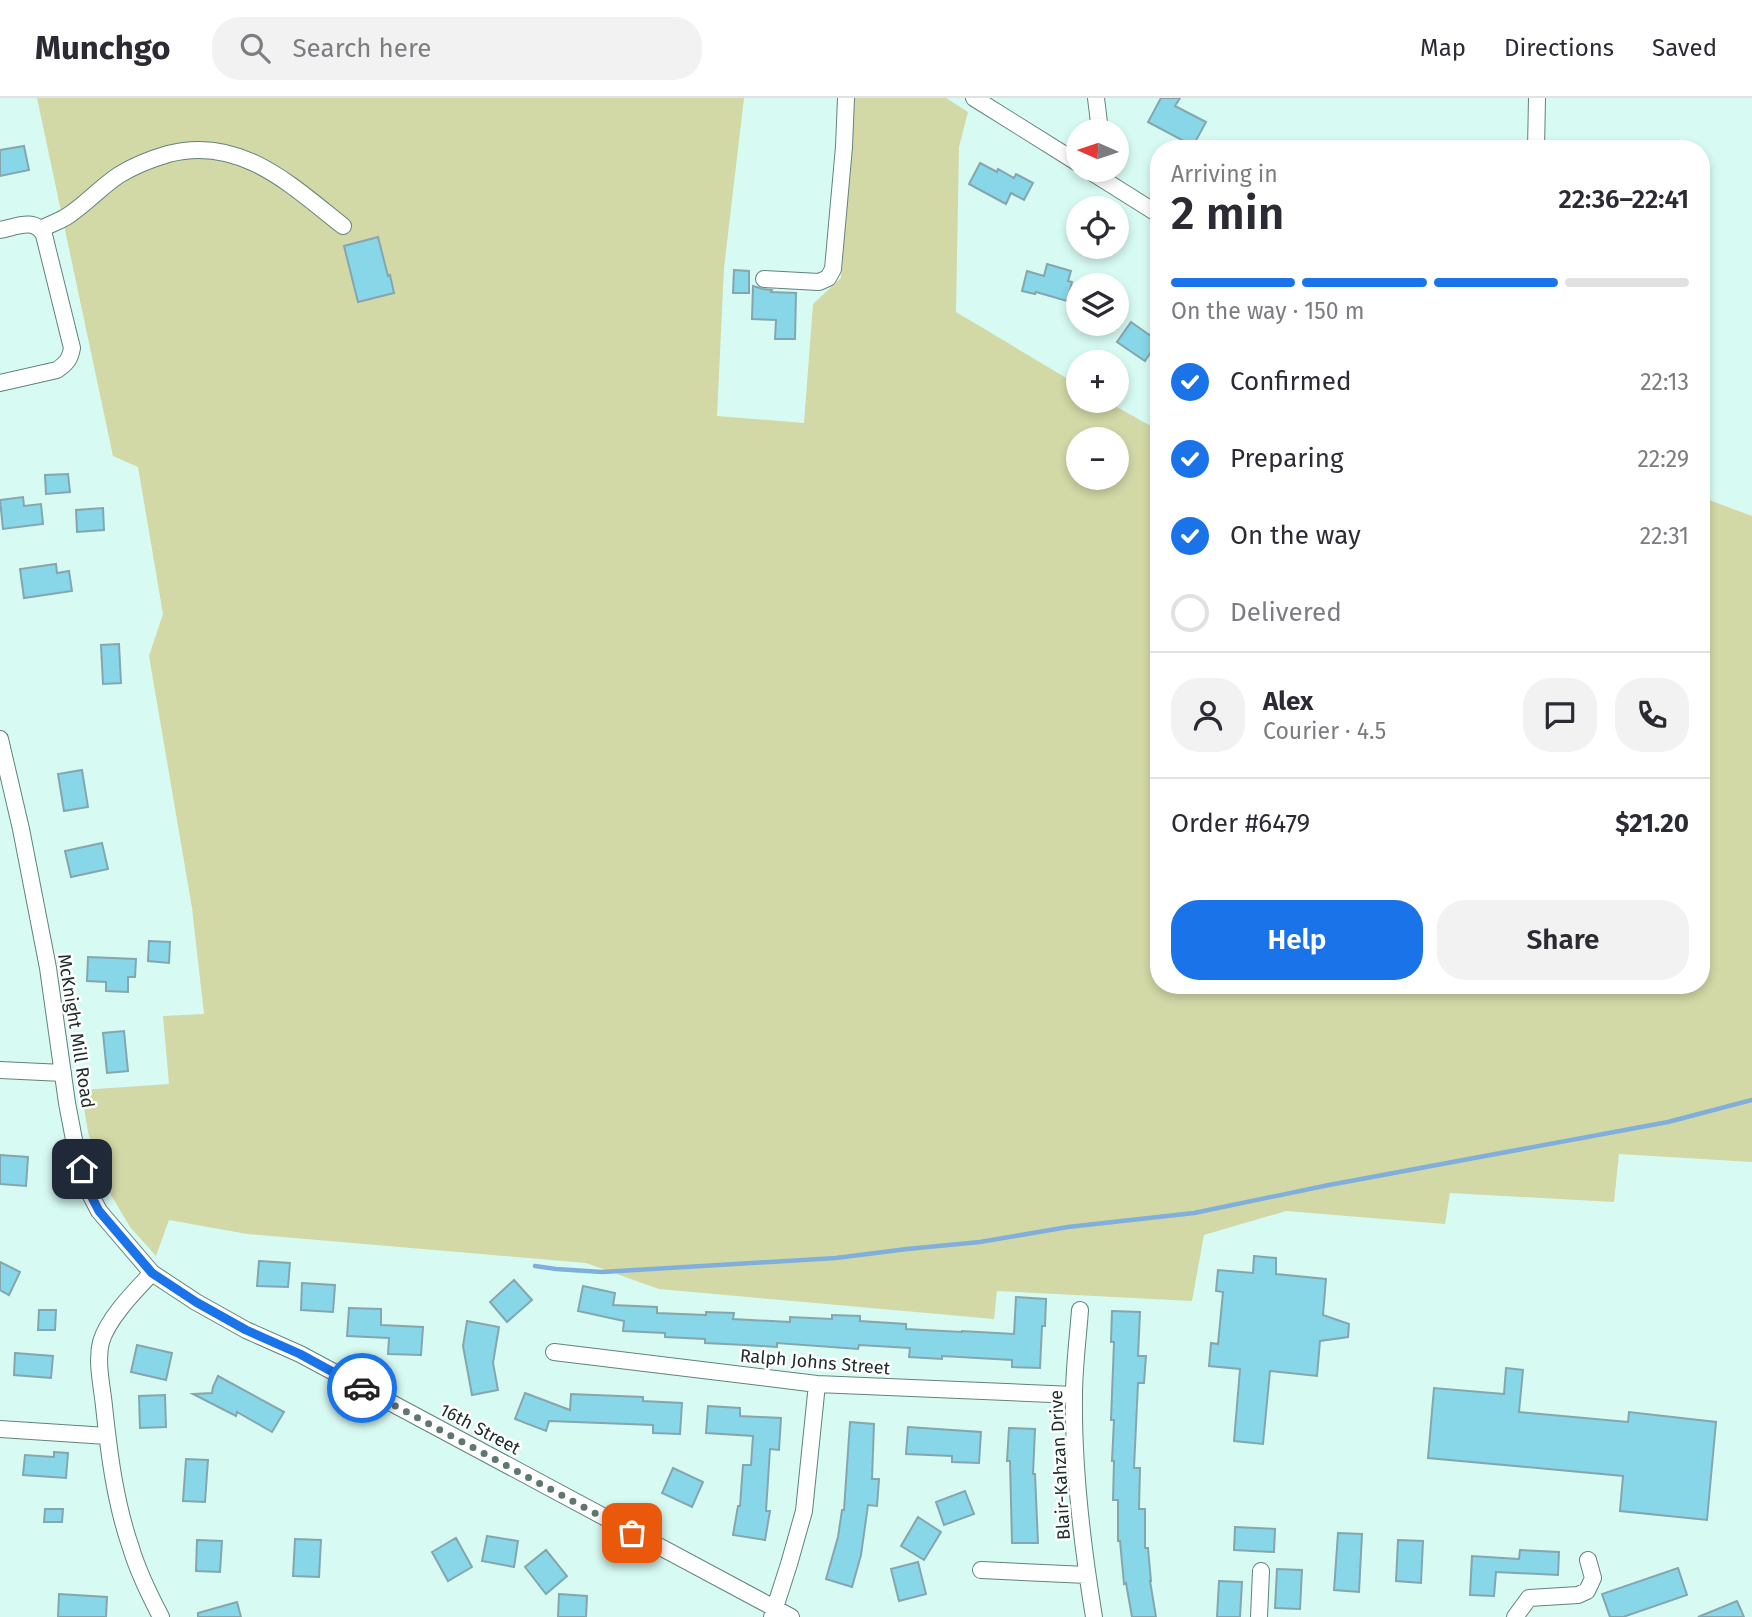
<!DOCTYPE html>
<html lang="en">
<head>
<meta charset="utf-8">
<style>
  :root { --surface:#fff; --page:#f2f2f3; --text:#2b2b33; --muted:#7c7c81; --line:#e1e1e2; --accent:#1a73e8 }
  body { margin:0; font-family:"Fira Sans",sans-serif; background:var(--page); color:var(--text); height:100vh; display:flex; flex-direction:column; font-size:26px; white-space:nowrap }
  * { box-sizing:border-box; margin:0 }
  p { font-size:23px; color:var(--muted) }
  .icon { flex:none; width:38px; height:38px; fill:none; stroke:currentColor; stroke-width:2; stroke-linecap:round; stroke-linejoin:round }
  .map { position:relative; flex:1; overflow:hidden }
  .drawer { position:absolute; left:1150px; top:42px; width:560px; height:854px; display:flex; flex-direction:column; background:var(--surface); border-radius:28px; box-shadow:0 4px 10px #0003 }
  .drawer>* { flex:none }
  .needle { width:46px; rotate:273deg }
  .buttons { position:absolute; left:1066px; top:21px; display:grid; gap:14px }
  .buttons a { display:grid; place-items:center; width:63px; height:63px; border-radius:50%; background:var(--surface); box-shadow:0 4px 10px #0003; font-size:35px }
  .pin { position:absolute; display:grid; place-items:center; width:60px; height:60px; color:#fff; margin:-30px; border-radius:14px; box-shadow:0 4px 10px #0006 }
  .courier { position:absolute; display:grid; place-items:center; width:70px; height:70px; margin:-35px; border:5px solid #1a73e8; border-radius:50%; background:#fff; color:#222; box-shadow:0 2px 9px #0007 }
  .headline em { font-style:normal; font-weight:600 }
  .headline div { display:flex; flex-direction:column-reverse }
  .headline { display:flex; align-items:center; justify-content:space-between; height:119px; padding:0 21px }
  h1 { font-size:46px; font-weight:600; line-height:52px }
  .bar { display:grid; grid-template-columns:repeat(4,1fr); gap:10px 7px; align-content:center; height:84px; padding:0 21px }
  .bar i { height:9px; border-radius:5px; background:var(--line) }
  .bar .current { background:var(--accent) }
  .bar p { grid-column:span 4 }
  .line { display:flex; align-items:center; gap:18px; padding:0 21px; border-top:2px solid var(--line) }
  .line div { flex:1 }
  .round { display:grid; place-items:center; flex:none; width:74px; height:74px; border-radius:28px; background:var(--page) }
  ol { padding:0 21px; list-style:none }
  li { display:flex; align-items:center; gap:21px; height:77px }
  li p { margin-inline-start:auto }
  li .icon { padding:7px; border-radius:50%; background:var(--accent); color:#fff; stroke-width:4 }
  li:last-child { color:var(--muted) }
  li i { width:38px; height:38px; border:4px solid var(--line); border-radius:50% }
  .action { display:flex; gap:14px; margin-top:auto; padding:14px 21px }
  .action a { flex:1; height:80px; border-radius:28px; background:var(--accent); color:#fff; font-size:28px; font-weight:600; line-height:80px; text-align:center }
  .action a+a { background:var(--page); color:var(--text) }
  header { display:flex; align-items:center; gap:42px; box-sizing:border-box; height:98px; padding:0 35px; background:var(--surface); border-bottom:2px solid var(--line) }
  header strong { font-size:33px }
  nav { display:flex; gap:38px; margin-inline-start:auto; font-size:24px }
  .search { width:490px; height:63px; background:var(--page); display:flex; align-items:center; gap:18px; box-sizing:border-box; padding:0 24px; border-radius:28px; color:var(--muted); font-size:26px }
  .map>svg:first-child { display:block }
  .green { fill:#d3d8a7; fill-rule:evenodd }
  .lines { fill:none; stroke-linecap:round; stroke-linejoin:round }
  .stream { stroke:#80afdb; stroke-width:4.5 }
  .building { fill:#87d7e9; stroke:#85a6ae; stroke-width:2 }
  .minor-casing { stroke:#62827b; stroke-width:18 }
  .minor { stroke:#fff; stroke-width:16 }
  .done { stroke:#607671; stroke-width:7; stroke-dasharray:0 12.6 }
  .route { stroke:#1a73e8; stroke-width:9 }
  .labels { text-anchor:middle; stroke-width:5; stroke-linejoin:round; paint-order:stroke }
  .street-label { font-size:18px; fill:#202e2b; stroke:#fff }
</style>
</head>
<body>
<header>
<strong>Munchgo</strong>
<div class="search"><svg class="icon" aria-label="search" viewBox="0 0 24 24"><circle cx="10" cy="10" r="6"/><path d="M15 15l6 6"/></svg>Search here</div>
<nav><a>Map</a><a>Directions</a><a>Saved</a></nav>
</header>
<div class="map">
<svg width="1752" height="1519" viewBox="0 0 1752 1519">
  <rect width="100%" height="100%" fill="#d7fbf3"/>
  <path class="green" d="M37 0H744L724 170 717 318 804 325 813 206 841 180 855 0H946L968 14 959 49 956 214 1078 287V303H1106L1158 332V887H1701V399L1752 418V1064L1619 1056 1614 1104 1450 1095 1445 1126 1286 1113 1204 1137 1192 1203 997 1193 994 1221 659 1191 586 1165 247 1136 169 1122 156 1158 130 1129 104 1085 88 1034 81 992 169 986 163 918 204 916 192 810 149 558 163 516 138 369 113 358ZM1078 341H1116V380H1078Z"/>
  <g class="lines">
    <path class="stream" d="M535 1168 556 1171 602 1174 836 1160 907 1151 980 1144 1068 1129 1194 1115 1329 1087 1668 1024 1752 1002"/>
  </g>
  <path class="building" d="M1161 0H1180L1175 8 1206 24 1193 48 1148 24Z
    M24 48 29 72 0 78V52Z
    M980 65 997 74 998 71 1014 80 1016 76 1033 85 1024 102 1011 95 1006 106 969 86Z
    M378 139 388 178 390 177 394 195 358 204 344 148Z
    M1047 166 1071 173 1068 183 1072 184 1067 203 1036 194 1035 196 1022 193 1027 173 1044 178Z
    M734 172 749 173V195H733Z
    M753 188 763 191 772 192 771 194 796 195 795 241H775L776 222 752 221Z
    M1131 224 1158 243 1145 263 1117 244Z
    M68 376 70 394 46 396 45 377Z
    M23 399 24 408 41 406 43 426 3 431 0 402Z
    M103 410 104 432 77 434 76 412Z
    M56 466 57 475 69 473 72 493 24 500 20 471Z
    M119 546 121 585 103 586 101 547Z
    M82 672 88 709 64 713 58 676Z
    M102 745 108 771 71 779 65 753Z
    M149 843 170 844 169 865 148 863Z
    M88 859 136 861 135 879H128V894L106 893V884L87 883Z
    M124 933 128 973 107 975 103 935Z
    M0 1057 28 1059 26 1088 0 1086Z
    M1254 1158 1276 1160V1176L1326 1181 1323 1217 1349 1226 1348 1239 1320 1243 1317 1278 1270 1273 1263 1346 1234 1343 1240 1271 1209 1268 1211 1245 1218 1246 1223 1194 1216 1193 1218 1172 1253 1175Z
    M259 1163 290 1165 288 1189 257 1188Z
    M0 1164 20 1174 9 1197 0 1192Z
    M514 1182 532 1202 507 1224 490 1204Z
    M302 1185 335 1187 333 1214 301 1212Z
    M583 1188 615 1195 613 1207 657 1209V1215L706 1217V1214L734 1215 733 1221 790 1224V1219L832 1221V1217L860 1218V1223L906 1226V1231L962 1234V1233L1014 1236 1016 1199 1046 1201 1045 1228H1042L1040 1270 1012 1269V1262L942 1258V1261L909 1259 910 1250 859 1247 858 1251 777 1245V1249L746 1247 705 1245V1241L665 1239V1235L623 1233 624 1223 578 1213Z
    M349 1210 381 1211V1227L423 1229 421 1257 388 1256 389 1240 347 1238Z
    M39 1212H56L55 1232H38Z
    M1112 1213 1140 1214 1138 1258H1146L1144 1285H1138L1134 1370H1140L1139 1411H1145V1450H1148L1151 1483H1150L1156 1519H1132L1126 1485 1124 1486 1120 1443H1118V1402H1113L1114 1363H1112L1114 1322H1111L1114 1244H1111Z
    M467 1223 499 1229 493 1265 498 1292 472 1297 463 1248Z
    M137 1247 172 1255 166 1282 131 1274Z
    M15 1255 53 1258 51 1280 14 1277Z
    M1506 1270 1523 1272 1519 1314 1628 1324 1629 1314 1716 1324 1707 1422 1620 1413 1623 1378 1428 1360 1434 1290 1504 1296Z
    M218 1278 284 1314 272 1334 237 1314 236 1318 193 1296 212 1295 213 1289Z
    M525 1295 570 1312 571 1296 643 1299V1303L682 1305 680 1336 653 1335V1327L549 1323 546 1333 515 1321Z
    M165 1297 166 1329 140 1330 139 1298Z
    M708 1308 740 1310V1318L781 1320 779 1352 770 1351 766 1413H770L765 1442 733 1437 738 1408H740L743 1367H751L753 1338 706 1335Z
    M850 1324 874 1326 872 1381H879L877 1408 868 1407 861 1457 852 1489 826 1481 838 1439 842 1412H844Z
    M908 1329 981 1334 979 1365 952 1364V1358L906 1356Z
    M1009 1330 1035 1331 1033 1376H1035L1038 1445H1012L1010 1363H1007Z
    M54 1354 68 1355 66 1380 23 1377 25 1357 54 1359Z
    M186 1361 208 1362 205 1404 183 1403Z
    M673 1370 703 1384 692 1409 662 1395Z
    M965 1393 974 1416 944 1427 936 1404Z
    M45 1411H63L62 1424H44Z
    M918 1419 941 1434 924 1462 901 1448Z
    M1235 1429 1275 1431 1274 1454 1234 1452Z
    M1338 1435 1362 1436 1359 1494 1334 1492Z
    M487 1438 518 1443 514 1469 482 1463Z
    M456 1440 472 1469 448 1483 432 1454Z
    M295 1441 321 1442 319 1479 293 1478Z
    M197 1442 222 1443 220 1474 196 1473Z
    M1398 1442 1423 1443 1421 1485 1396 1483Z
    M546 1452 567 1478 546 1496 525 1469Z
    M1520 1452 1559 1454 1558 1477 1496 1474 1494 1498 1470 1497 1472 1458 1519 1461Z
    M918 1464 926 1496 899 1503 891 1471Z
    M1678 1470 1687 1497 1623 1519H1610L1602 1496Z
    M1277 1471 1302 1472 1300 1511 1275 1510Z
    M1219 1483 1242 1484 1240 1519H1217Z
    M59 1496 107 1499 106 1519H58Z
    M559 1496 587 1498 586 1519H558Z
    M1737 1503 1744 1519H1698Z
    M237 1504 241 1519H198V1515Z"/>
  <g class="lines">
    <g class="minor-casing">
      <path id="minor" d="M974 0 1078 65
        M1096 0 1100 33
        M1536 51 1537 0
        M1088 72 1158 116
        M41 131C50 126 61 123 69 117 87 105 102 88 119 77 135 67 151 61 168 56 240 37 291 87 343 128
        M0 132C16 129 35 119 44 137L72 250C70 261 67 265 57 272L0 285
        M764 181 819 184 828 180 833 171 844 49 846 0
        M0 641 21 731 48 870 67 1005 76 1052 87 1090 99 1113 152 1175 196 1204 246 1232 300 1256 791 1519
        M0 972 63 975
        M152 1175C135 1193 108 1220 101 1244 96 1264 102 1288 104 1308 109 1355 115 1404 131 1450 138 1474 149 1496 161 1519
        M1080 1212C1078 1240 1074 1269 1074 1298 1073 1372 1082 1446 1094 1519
        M554 1254 817 1286 1074 1297
        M0 1331 107 1338
        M981 1472 1087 1477
        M772 1519 789 1466 804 1413 817 1286
        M1259 1519 1261 1473
        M1515 1519 1529 1500 1578 1497 1587 1493 1593 1480 1588 1462"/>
    </g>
    <use href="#minor" class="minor"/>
  </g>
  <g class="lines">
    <path class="done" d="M362 1290 632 1435"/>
    <path class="route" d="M82 1071 87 1090 99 1113 152 1175 196 1204 246 1232 300 1256 362 1290"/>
  </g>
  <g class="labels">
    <g class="street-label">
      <text transform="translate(76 933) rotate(81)" y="6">McKnight Mill Road</text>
      <text transform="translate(815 1264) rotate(5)" y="6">Ralph Johns Street</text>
      <text transform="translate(480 1331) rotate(28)" y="6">16th Street</text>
      <text transform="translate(1060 1367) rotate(-93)" y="6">Blair-Kahzan Drive</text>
    </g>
  </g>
</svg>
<div class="buttons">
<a><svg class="needle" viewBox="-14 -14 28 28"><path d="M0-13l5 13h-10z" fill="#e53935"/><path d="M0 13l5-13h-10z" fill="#7c7c81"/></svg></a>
<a><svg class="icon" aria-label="locate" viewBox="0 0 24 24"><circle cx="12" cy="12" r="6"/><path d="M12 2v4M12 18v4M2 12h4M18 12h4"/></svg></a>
<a><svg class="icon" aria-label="layers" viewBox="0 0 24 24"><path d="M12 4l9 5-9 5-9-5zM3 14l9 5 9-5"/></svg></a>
<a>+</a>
<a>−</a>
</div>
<div class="pin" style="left:632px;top:1435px;background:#ea580c"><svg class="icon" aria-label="bag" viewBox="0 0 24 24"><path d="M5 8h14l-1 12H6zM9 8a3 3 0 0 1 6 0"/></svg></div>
<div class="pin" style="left:82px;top:1071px;background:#1f2937"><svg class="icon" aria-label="home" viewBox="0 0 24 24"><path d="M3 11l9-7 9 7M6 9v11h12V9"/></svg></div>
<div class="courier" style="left:362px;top:1290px"><svg class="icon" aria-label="car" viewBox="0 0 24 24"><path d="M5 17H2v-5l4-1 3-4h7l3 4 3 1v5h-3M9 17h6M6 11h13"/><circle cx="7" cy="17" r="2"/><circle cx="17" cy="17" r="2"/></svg></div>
<section class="drawer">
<div class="headline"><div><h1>2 min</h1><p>Arriving in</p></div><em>22:36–22:41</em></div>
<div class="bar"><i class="current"></i><i class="current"></i><i class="current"></i><i></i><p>On the way · 150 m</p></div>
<ol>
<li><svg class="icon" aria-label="check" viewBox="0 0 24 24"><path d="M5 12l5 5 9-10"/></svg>Confirmed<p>22:13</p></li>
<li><svg class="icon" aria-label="check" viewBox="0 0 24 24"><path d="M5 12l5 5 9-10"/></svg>Preparing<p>22:29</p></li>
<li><svg class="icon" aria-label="check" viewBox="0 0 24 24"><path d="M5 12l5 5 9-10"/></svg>On the way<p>22:31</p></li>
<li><i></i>Delivered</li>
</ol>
<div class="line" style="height:126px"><a class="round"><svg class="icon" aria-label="person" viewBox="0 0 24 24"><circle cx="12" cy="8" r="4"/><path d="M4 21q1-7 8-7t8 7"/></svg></a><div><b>Alex</b><p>Courier · 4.5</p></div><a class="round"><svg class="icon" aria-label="chat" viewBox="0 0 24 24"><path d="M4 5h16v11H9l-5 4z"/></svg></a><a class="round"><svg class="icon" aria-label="phone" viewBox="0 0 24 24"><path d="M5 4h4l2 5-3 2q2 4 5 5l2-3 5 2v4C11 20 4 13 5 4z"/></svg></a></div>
<div class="line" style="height:91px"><div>Order #6479</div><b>$21.20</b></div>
<div class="action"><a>Help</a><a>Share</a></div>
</section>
</div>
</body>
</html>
